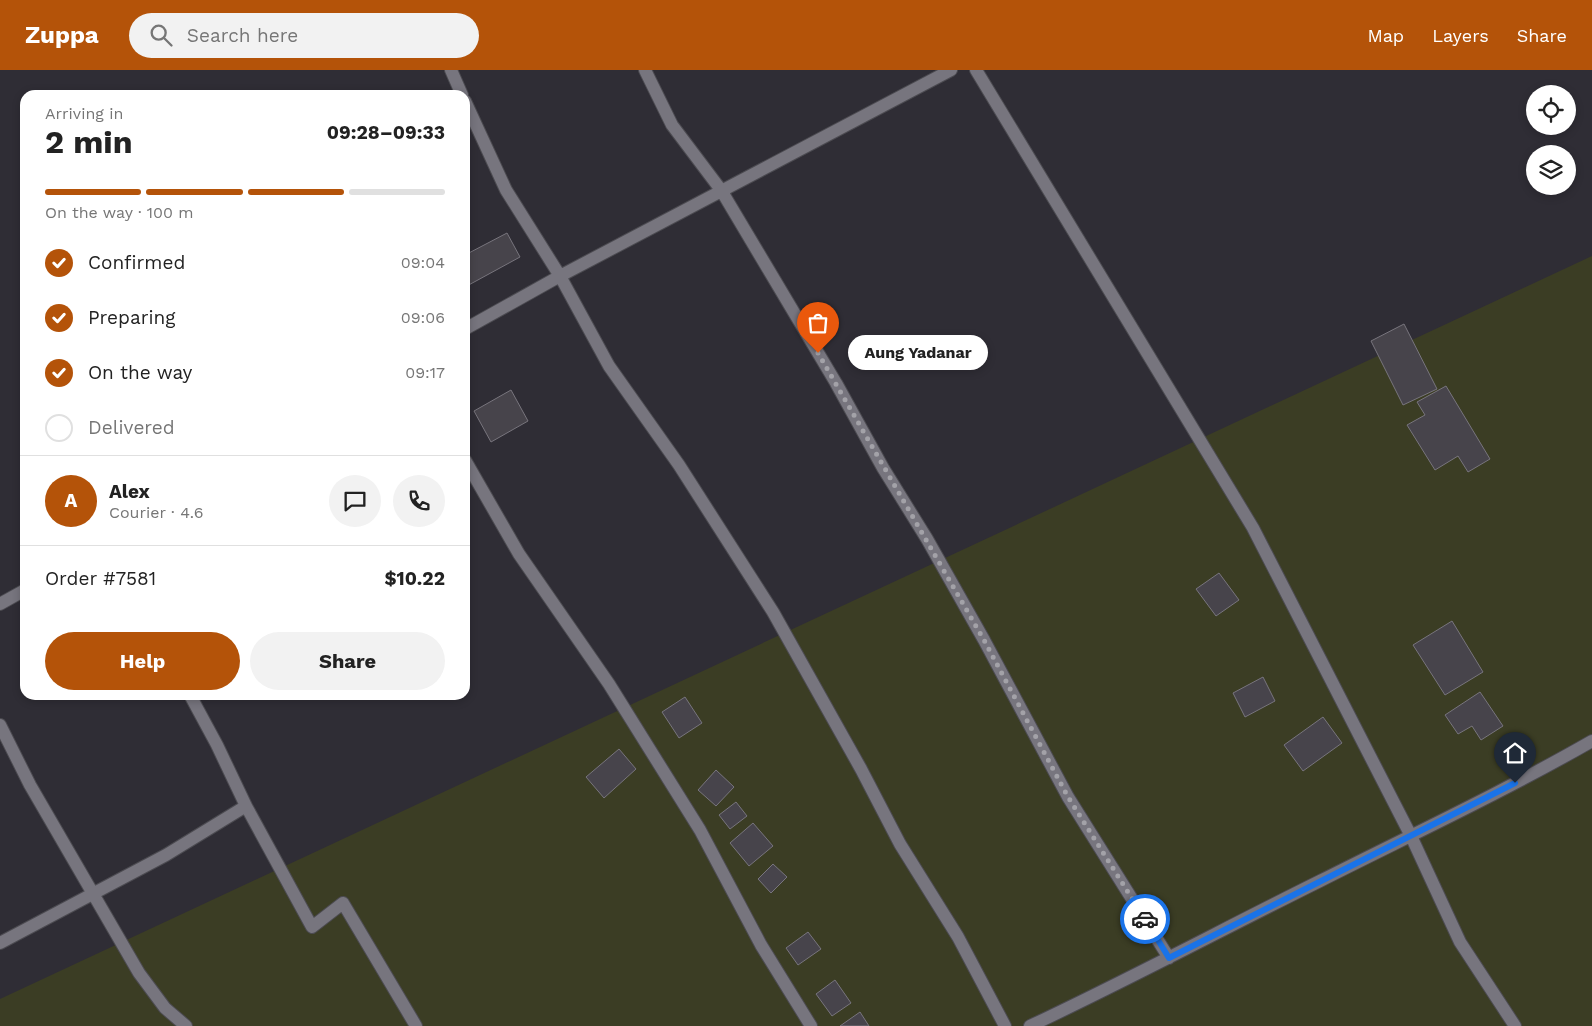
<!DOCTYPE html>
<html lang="en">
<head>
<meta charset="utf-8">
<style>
  :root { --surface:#fff; --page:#f2f2f2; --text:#222; --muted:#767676; --line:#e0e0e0; --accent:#b45309 }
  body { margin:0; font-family:"Work Sans",sans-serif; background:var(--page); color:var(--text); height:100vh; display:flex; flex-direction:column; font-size:19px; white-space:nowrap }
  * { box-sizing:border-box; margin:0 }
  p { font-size:16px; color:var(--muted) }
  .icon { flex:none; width:28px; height:28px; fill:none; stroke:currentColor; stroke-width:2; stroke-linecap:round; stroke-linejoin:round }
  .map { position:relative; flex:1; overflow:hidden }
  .details { position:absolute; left:20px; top:20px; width:450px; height:610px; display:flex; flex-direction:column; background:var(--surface); border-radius:15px; box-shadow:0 2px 8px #0003 }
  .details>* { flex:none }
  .tools { position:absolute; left:1526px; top:15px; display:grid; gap:10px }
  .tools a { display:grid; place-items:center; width:50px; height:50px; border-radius:50%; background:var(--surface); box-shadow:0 2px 8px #0003; font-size:25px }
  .pin { position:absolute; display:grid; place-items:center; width:42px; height:42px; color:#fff; margin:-51px -21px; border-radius:50% 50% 50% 0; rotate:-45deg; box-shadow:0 0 5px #0007 }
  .pin .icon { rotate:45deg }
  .courier { position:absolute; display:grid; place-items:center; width:50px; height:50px; margin:-25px; border:4px solid #1a73e8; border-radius:50%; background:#fff; color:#222; box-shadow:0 1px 6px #0007 }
  .bubble { position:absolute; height:35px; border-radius:18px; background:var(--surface); box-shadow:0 2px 8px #0003; font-size:16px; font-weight:700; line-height:35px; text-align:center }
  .summary em { font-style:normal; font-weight:700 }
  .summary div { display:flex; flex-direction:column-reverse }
  .summary { display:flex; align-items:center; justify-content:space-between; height:85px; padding:0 25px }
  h1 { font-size:32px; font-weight:700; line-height:38px }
  .bar { display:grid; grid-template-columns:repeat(4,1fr); gap:8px 5px; align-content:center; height:60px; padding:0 25px }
  .bar i { height:6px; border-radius:4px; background:var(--line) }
  .bar .active { background:var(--accent) }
  .bar p { grid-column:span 4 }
  .line { display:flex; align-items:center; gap:12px; padding:0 25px; border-top:1px solid var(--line) }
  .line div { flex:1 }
  .round { display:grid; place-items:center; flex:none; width:52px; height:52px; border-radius:26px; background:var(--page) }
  ol { padding:0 25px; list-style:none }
  li { display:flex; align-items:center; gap:15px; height:55px }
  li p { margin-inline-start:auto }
  li .icon { padding:5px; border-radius:50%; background:var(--accent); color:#fff; stroke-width:4 }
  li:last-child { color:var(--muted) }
  li i { width:28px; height:28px; border:2px solid var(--line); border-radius:50% }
  .action { display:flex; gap:10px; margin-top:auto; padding:10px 25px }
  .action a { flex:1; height:58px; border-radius:30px; background:var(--accent); color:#fff; font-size:20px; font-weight:700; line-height:58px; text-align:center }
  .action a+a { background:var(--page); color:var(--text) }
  header { display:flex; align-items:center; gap:30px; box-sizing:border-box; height:70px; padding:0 25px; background:var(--accent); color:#fff }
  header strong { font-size:24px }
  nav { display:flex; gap:28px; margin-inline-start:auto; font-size:18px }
  .search { width:350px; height:45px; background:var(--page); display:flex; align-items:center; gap:12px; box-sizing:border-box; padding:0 18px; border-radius:28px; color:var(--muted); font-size:19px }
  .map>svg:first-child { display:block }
  .green { fill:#3b3d24 }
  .building { fill:#47444b; stroke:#78757d }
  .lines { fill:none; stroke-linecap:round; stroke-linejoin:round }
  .minor-casing { stroke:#4c4b51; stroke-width:14 }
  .minor { stroke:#77757e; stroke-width:12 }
  .done { stroke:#a3a2a8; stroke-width:5; stroke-dasharray:0 9 }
  .route { stroke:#1a73e8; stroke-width:6 }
</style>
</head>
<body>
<header>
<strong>Zuppa</strong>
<div class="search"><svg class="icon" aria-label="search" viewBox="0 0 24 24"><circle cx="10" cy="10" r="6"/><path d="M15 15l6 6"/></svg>Search here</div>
<nav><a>Map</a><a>Layers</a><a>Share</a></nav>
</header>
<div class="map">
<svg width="1592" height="956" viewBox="0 0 1592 956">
  <rect width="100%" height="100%" fill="#2f2d35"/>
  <path class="green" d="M1592 186V956H0V929Z"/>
  <path class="building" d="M507 163 520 187 465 217V185Z
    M1404 254 1437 319 1403 335 1371 271Z
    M1446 316 1490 389 1468 402 1458 386 1435 400 1407 355 1425 345 1417 332Z
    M511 320 528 351 491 372 474 341Z
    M1219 503 1239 530 1216 546 1196 519Z
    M1452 551 1483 602 1445 625 1413 575Z
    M1263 607 1275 631 1245 647 1233 623Z
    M1480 622 1503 656 1481 670 1472 656 1458 664 1445 645Z
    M685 627 702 653 679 668 662 642Z
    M1323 647 1342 673 1303 701 1284 675Z
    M619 679 636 699 604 728 586 707Z
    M716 700 734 717 716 736 698 720Z
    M736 732 747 746 730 759 719 745Z
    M753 753 773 776 749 796 730 773Z
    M773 794 787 807 771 823 758 809Z
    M808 862 821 879 798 895 786 878Z
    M835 910 851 933 832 946 816 924Z
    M860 942 869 956H840Z"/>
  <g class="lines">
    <g class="minor-casing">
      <path id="minor" d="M451 0 462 25
        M645 0 672 55 721 120 836 313 883 398 927 469 984 570 1068 727 1169 888
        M976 0 1253 458 1411 766 1460 872 1515 956
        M465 31 506 120 560 206 609 296 679 395 773 542 861 699 900 774 958 867 1005 956
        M465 259 560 206 951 0
        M465 390 519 484 609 614 700 760 761 875 811 956
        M0 534 25 520
        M190 625 217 675 246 736 312 857 343 833 416 956
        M0 655 30 715 139 903 165 938 186 956
        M0 873 166 785 246 736
        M1030 956C1128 910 1223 859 1320 811 1411 765 1503 722 1592 671"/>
    </g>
    <use href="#minor" class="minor"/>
  </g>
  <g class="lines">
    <path class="done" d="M818 283 984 570 1068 727 1145 849"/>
    <path class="route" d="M1145 849 1169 888 1515 713"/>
  </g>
</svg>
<div class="tools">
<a><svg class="icon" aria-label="locate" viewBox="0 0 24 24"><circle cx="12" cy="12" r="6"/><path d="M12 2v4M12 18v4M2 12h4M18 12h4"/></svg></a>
<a><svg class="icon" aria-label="layers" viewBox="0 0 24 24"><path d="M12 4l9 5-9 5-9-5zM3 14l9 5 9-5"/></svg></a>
</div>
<div class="pin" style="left:818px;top:283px;background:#ea580c"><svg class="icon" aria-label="bag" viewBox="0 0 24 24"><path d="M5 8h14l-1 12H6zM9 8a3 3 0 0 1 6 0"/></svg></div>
<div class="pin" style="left:1515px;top:713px;background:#1f2937"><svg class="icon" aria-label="home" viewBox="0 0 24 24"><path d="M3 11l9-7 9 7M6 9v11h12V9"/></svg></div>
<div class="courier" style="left:1145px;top:849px"><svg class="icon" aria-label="car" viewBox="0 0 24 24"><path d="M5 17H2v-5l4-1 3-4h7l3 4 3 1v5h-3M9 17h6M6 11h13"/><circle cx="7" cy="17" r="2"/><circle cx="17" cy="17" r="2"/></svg></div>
<div class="bubble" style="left:848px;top:265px;width:140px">Aung Yadanar</div>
<section class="details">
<div class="summary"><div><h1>2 min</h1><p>Arriving in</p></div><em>09:28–09:33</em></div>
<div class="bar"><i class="active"></i><i class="active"></i><i class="active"></i><i></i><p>On the way · 100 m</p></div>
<ol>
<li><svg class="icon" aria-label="check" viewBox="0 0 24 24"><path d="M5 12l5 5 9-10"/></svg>Confirmed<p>09:04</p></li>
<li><svg class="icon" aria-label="check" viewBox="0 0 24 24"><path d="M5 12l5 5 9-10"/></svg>Preparing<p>09:06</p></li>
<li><svg class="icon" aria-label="check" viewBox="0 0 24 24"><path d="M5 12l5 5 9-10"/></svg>On the way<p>09:17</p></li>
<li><i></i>Delivered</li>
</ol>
<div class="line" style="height:90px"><b class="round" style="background:var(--accent);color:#fff">A</b><div><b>Alex</b><p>Courier · 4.6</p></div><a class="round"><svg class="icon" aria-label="chat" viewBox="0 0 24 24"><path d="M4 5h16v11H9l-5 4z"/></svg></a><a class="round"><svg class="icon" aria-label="phone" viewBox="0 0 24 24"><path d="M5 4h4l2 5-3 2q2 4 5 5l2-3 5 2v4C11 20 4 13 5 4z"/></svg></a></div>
<div class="line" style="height:65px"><div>Order #7581</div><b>$10.22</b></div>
<div class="action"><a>Help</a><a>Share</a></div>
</section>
</div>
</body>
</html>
